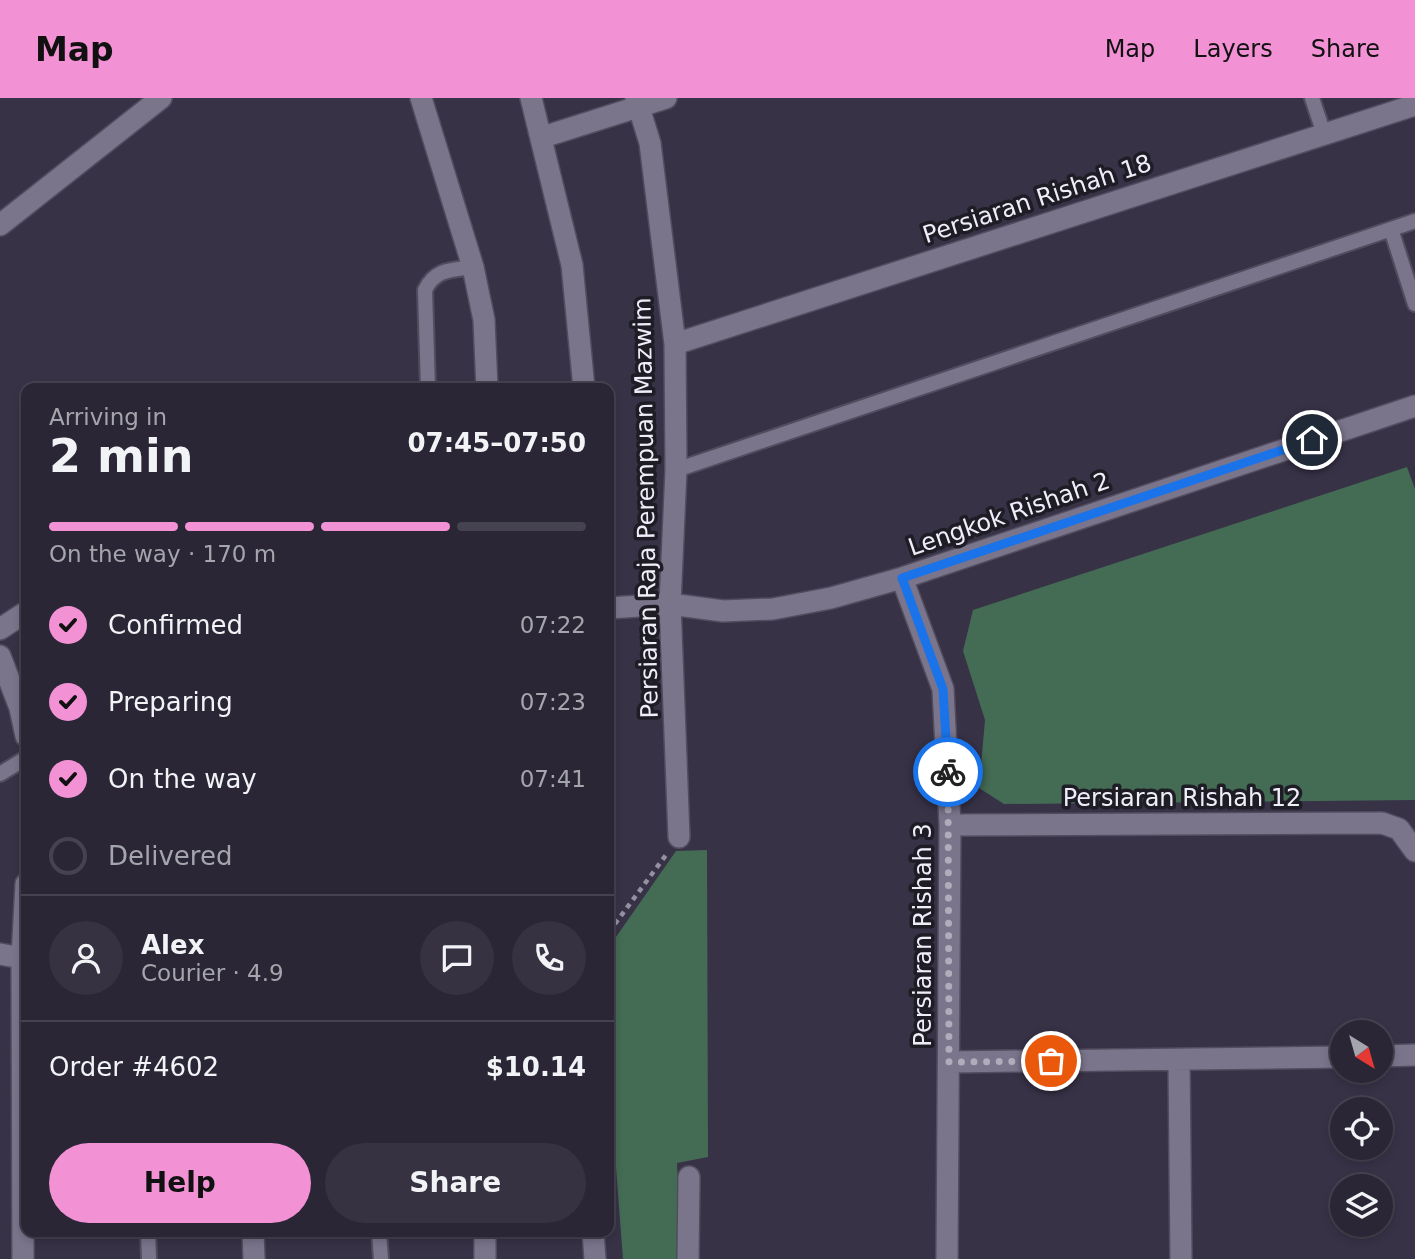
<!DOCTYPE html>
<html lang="en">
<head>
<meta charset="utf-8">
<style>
  :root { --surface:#2a2635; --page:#363241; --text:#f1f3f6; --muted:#a5a5ad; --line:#464350; --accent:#f391d5 }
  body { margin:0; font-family:"DejaVu Sans",sans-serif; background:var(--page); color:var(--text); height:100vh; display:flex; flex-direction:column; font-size:26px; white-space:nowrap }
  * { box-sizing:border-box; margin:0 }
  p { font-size:23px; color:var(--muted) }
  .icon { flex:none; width:38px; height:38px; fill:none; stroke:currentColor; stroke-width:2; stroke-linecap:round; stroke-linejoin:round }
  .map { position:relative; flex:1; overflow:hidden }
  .drawer { position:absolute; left:21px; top:285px; width:593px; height:854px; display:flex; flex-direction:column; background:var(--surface); border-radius:14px; box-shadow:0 4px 10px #0003,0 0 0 2px var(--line) }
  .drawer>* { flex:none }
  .needle { width:46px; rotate:143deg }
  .fabs { position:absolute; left:1330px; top:922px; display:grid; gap:14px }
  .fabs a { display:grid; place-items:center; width:63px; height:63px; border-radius:50%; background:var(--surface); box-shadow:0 4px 10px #0003,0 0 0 2px var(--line); font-size:35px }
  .pin { position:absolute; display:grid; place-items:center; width:60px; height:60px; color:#fff; margin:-30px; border:4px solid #fff; border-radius:50%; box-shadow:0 2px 7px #0007 }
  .courier { position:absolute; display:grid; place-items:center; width:70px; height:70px; margin:-35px; border:5px solid #1a73e8; border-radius:50%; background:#fff; color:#222; box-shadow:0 2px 9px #0007 }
  .head em { font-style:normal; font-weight:600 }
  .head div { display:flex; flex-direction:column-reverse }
  .head { display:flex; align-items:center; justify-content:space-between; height:119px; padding:0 28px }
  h1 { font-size:46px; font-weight:600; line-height:52px }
  .bar { display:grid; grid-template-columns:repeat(4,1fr); gap:10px 7px; align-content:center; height:84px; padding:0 28px }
  .bar i { height:9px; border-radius:5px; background:var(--line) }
  .bar .current { background:var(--accent) }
  .bar p { grid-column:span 4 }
  .line { display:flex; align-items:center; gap:18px; padding:0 28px; border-top:2px solid var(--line) }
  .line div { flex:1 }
  .round { display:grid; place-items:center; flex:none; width:74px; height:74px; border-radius:37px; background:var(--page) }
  ol { padding:0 28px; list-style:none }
  li { display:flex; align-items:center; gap:21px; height:77px }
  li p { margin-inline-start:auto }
  li .icon { padding:7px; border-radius:50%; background:var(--accent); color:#111; stroke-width:4 }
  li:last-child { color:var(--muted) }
  li i { width:38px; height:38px; border:4px solid var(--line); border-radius:50% }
  .button { display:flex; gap:14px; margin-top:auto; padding:14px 28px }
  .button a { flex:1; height:80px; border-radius:42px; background:var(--accent); color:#111; font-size:28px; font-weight:600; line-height:80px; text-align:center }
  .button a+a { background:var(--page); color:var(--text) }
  header { display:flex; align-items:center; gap:42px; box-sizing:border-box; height:98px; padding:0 35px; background:var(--accent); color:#111 }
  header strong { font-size:33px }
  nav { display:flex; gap:38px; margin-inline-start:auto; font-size:24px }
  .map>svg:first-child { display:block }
  .green { fill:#446b54 }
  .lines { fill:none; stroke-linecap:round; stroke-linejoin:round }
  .service-casing { stroke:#514d5e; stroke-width:18 }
  .minor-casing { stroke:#514d5e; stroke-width:24 }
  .tertiary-casing { stroke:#514d5e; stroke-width:24 }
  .secondary-casing { stroke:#514d5e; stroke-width:24 }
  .path { stroke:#9591a2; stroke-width:4.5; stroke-dasharray:5 5; stroke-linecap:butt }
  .service { stroke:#7b758c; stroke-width:14 }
  .minor { stroke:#7b758c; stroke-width:21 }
  .tertiary { stroke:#7b758c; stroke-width:21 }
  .secondary { stroke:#7b758c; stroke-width:21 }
  .done { stroke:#b0acbb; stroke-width:7; stroke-dasharray:0 12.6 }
  .route { stroke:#1a73e8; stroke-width:9 }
  .labels { text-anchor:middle; stroke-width:7; stroke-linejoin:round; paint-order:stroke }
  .street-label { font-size:24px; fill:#f0edfa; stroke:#1e1c25 }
</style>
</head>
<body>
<header>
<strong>Map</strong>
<nav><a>Map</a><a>Layers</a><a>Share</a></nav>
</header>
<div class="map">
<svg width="1415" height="1161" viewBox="0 0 1415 1161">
  <rect width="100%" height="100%" fill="#383247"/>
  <path class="green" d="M1407 369 1415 391V702L1004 706 979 690 985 622 963 553 973 512Z
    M707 752 708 1059 677 1065 681 1161H623L609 978V849L676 753Z"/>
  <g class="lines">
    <g class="service-casing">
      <path id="service" d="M1312 0 1324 36
        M1391 131 1415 206
        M428 290 425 192C435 171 451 172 473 169
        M676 372 1415 123
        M0 676 26 660
        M148 1134 149 1161
        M379 1134 381 1161"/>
    </g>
    <g class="minor-casing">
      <path id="minor" d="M421 0 473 169 484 222 487 290
        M636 0 650 45 675 246 676 372 670 506 679 739
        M0 127 161 0
        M675 246 1415 7
        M902 480 943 591 950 727 947 1161
        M609 510 670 506 723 513 773 511 831 500 902 480 1415 308
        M0 531 26 514
        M0 558 20 610 26 638
        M950 727 1382 725 1399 731 1415 753
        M0 856 22 860
        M1381 958 1415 957
        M1179 962 1181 1161
        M949 964 1342 959
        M253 1134 254 1161
        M485 1134V1161
        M23 1161 22 860 26 786
        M688 1161 689 1079"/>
    </g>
    <g class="tertiary-casing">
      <path id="tertiary" d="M543 39 666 0"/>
    </g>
    <g class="secondary-casing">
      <path id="secondary" d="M531 0 572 167 584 290
        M593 1134 595 1161"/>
    </g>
    <path class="path" d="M609 834 666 757"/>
    <use href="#service" class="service"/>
    <use href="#minor" class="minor"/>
    <use href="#tertiary" class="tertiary"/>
    <use href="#secondary" class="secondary"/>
  </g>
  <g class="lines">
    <path class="done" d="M948 674 949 964 1051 963"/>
    <path class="route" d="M948 674 943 591 902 480 1312 342"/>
  </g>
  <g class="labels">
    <g class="street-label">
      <text transform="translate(1037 101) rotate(-18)" y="8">Persiaran Rishah 18</text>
      <text transform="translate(646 410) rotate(-91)" y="8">Persiaran Raja Perempuan Mazwim</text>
      <text transform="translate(1009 416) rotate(-19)" y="8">Lengkok Rishah 2</text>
      <text x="1182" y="708">Persiaran Rishah 12</text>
      <text transform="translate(923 837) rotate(-90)" y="8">Persiaran Rishah 3</text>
    </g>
  </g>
</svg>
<div class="fabs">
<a><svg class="needle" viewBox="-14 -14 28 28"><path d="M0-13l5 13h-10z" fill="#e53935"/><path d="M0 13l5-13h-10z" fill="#a5a5ad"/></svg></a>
<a><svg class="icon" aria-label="locate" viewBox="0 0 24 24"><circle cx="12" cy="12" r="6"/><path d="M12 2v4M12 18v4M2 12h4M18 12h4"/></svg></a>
<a><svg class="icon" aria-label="layers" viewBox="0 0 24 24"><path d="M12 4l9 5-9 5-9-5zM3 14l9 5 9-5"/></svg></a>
</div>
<div class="pin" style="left:1051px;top:963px;background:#ea580c"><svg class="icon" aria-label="bag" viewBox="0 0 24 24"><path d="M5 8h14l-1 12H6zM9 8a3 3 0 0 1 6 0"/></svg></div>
<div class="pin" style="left:1312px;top:342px;background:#1f2937"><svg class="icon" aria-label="home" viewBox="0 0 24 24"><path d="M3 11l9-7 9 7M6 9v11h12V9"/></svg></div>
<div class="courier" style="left:948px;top:674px"><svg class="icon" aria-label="bike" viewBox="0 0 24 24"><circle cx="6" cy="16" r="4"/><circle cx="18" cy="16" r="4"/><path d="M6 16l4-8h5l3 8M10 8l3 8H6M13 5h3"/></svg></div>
<section class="drawer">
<div class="head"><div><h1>2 min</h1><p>Arriving in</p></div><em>07:45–07:50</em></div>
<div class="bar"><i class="current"></i><i class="current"></i><i class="current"></i><i></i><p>On the way · 170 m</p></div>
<ol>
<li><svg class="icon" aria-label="check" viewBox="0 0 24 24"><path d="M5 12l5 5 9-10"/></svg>Confirmed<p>07:22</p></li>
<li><svg class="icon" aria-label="check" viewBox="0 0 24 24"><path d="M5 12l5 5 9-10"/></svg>Preparing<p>07:23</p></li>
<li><svg class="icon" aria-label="check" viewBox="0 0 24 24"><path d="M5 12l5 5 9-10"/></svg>On the way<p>07:41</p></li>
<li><i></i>Delivered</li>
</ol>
<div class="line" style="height:126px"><a class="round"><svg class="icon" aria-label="person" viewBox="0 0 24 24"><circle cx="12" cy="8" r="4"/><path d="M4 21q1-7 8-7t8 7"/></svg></a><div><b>Alex</b><p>Courier · 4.9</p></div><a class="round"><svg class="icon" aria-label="chat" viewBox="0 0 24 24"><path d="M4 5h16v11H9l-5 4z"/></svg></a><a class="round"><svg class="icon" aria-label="phone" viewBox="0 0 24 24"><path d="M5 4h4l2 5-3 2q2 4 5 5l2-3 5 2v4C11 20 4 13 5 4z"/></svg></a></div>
<div class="line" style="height:91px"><div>Order #4602</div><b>$10.14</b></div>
<div class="button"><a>Help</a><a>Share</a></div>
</section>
</div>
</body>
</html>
